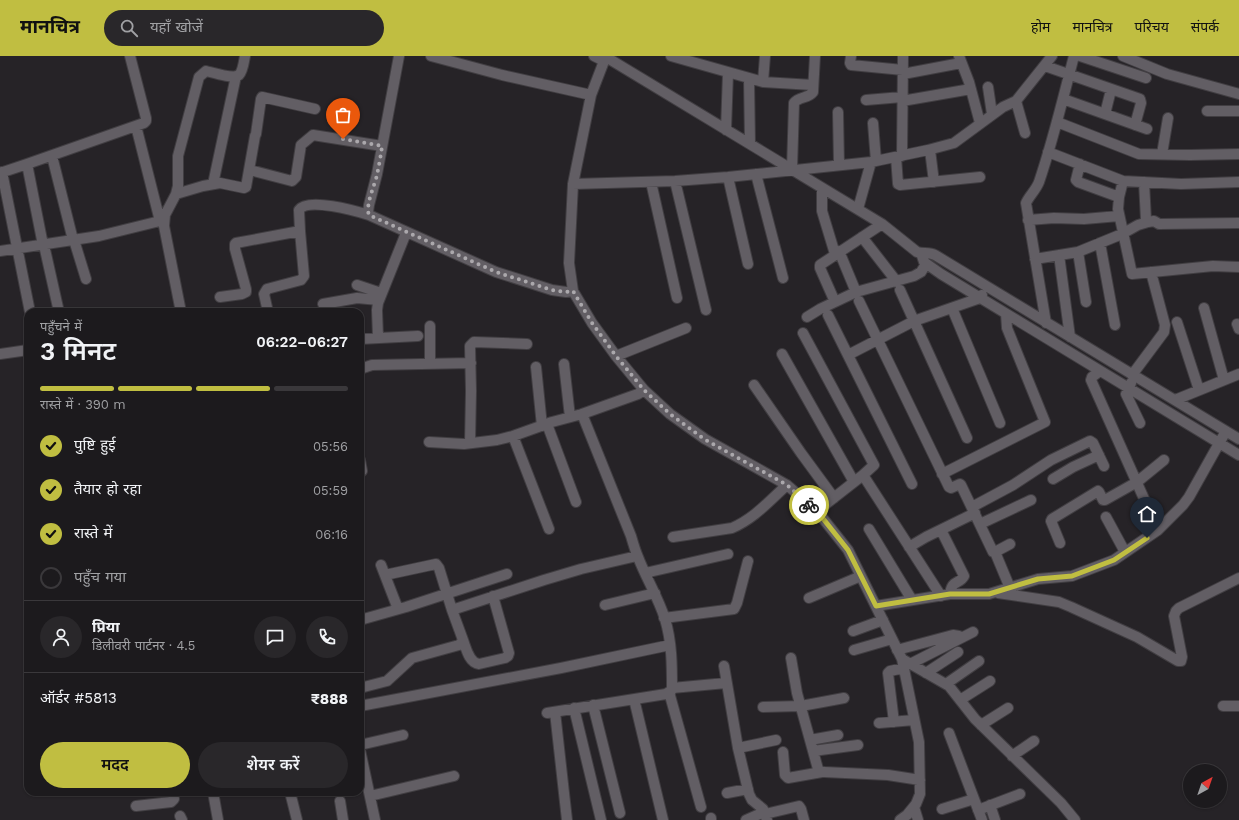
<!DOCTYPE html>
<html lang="hi">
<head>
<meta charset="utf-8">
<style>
  :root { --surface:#1c1a1d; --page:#29272a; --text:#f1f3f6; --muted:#a0a1a4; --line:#3a383b; --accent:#c0be41 }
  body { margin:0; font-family:"Work Sans","Noto Sans Devanagari",sans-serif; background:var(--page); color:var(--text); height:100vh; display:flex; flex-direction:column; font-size:15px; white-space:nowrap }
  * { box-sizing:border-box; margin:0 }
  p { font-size:13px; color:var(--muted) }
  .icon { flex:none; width:22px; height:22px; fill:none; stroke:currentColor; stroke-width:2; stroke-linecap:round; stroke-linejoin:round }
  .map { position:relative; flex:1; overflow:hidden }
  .sheet { position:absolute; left:24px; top:252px; width:340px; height:488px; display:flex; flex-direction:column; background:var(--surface); border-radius:12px; box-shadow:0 1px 3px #0004,0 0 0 1px var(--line) }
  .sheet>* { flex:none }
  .needle { width:26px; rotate:40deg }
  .tools { position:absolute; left:1183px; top:708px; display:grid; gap:8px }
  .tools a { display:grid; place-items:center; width:44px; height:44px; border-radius:50%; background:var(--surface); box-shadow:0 1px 3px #0004,0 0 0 1px var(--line); font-size:20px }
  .pin { position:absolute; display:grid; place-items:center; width:34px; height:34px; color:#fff; margin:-41px -17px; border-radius:50% 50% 50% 0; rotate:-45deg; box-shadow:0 0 4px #0007 }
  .pin .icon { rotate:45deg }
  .courier { position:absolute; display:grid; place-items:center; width:40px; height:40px; margin:-20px; border:3px solid #c0be41; border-radius:50%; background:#fff; color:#222; box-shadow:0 1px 5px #0007 }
  .head em { font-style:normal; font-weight:600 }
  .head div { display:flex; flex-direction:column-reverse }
  .head { display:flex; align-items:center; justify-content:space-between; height:68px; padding:0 16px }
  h1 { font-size:26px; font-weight:600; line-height:30px }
  .bar { display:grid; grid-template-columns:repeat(4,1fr); gap:6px 4px; align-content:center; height:48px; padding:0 16px }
  .bar i { height:5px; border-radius:3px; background:var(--line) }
  .bar .current { background:var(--accent) }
  .bar p { grid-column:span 4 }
  .line { display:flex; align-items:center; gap:10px; padding:0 16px; border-top:1px solid var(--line) }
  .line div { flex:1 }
  .round { display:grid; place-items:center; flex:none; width:42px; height:42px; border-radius:21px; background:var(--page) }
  ol { padding:0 16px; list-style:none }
  li { display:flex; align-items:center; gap:12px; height:44px }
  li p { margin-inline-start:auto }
  li .icon { padding:4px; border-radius:50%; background:var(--accent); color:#111; stroke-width:4 }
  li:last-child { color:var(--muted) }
  li i { width:22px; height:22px; border:2px solid var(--line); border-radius:50% }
  .button { display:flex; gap:8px; margin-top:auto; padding:8px 16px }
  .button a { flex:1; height:46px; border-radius:24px; background:var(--accent); color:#111; font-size:16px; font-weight:600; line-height:46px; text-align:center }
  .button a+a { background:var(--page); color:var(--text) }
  header { display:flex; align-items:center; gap:24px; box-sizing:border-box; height:56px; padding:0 20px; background:var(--accent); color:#111 }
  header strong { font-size:19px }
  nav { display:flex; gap:22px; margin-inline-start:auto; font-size:14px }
  .search { width:280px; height:36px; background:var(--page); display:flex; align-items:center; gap:10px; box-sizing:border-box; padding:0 14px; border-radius:22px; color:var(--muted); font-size:15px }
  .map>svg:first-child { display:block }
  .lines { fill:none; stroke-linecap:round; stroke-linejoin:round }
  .minor-casing { stroke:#413e42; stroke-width:12 }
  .minor { stroke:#625e64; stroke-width:10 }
  .done { stroke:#aba8ac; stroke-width:4; stroke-dasharray:0 7.2 }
  .route { stroke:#c0be41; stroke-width:5 }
</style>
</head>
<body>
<header>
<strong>मानचित्र</strong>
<div class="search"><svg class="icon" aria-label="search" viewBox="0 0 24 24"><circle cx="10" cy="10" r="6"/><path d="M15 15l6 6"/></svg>यहाँ खोजें</div>
<nav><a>होम</a><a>मानचित्र</a><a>परिचय</a><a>संपर्क</a></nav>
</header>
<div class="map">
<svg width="1239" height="764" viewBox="0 0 1239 764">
  <rect width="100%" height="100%" fill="#262327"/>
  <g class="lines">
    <g class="minor-casing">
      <path id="minor" d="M399 0 377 118 369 149 368 156 369 159 496 216 552 234 566 236 573 235
        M431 0 502 19 591 39
        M594 0 604 5
        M606 0 591 39 573 128 569 207 573 235 592 267 616 300 644 334 670 358 705 383 787 429 817 455 848 494 902 603 919 686 920 738 916 748 907 759 900 764
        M671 0 763 26 813 29
        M851 0 850 7 851 9 903 14
        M959 0 969 26 980 67
        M1080 0 1146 22
        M1123 0 1167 18 1239 38
        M606 1 882 168 917 196C923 198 929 196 935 199L1239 383
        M1045 10 1140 43 1141 47 1135 69
        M903 18 961 7
        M749 23 750 88
        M763 26 765 0
        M988 31 992 58
        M1063 43 1147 73
        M866 44 902 41
        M902 45 971 33
        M1016 45 1025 77
        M1207 55H1239
        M838 56 839 109
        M1105 58 1111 34
        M1057 66 1139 98 1190 99 1239 98
        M873 67 876 105
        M136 70 160 165
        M726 74 728 17
        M930 94 934 126
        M1048 96 1123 125 1181 128 1239 126
        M1162 98 1168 62
        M52 100 73 184
        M902 100 903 0
        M896 101 898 128 900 129 980 121
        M27 108 43 189
        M1080 108 1076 124 1078 126 1119 141
        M792 113 794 47C799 40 808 43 813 36L815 0
        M250 114 292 125 296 121 301 89 313 79 382 90
        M2 116 30 256
        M0 117 27 108 144 67 146 65V62L130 0
        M756 118 783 222
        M728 121 748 208
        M675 125 706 254
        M1123 125 1119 141 1118 153 1132 218 1213 210 1239 211
        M651 126 677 242
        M1144 126 1146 164 1148 166 1154 165 1159 168 1239 167
        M213 128 236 20
        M573 128 675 125 728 121 871 106 928 94 954 87 1003 51 1016 45 1052 0
        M822 132V155L835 198
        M176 138 203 130 220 127 244 132 246 131 255 80 256 78 261 43 262 41 315 53
        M858 153 871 106
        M1028 164 1054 162 1084 163 1119 160
        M862 181 897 226
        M74 184 86 223
        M1100 187 1115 269
        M44 189 59 256
        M0 195 99 180 164 164
        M839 195 856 236
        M1078 196 1086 246
        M921 197 924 206 941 218 1239 399
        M1059 199 1070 281
        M1035 203 1078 196 1122 178 1138 169 1148 166
        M357 229 381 237
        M900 234 967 382
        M220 241 242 238 246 236V233L235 193V188L236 187 300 175
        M859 245 949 431 951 432 960 428 961 429 993 496H995L1010 488
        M835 246 820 212V209L882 168
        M323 248 357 242 379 244
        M952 252 1000 367
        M1204 252 1224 324
        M181 256 164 170 165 159 176 138 178 130V100L199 21 206 15C214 17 233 23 239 19 243 15 244 5 245 0
        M268 256 264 238 267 233 301 224 304 220 300 175 299 154C307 141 356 155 369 159
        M828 259 912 428
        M807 261 820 253 856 236 914 220 921 216 926 208
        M1177 266 1199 334
        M1046 267 1026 147C1029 140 1036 134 1039 126 1053 85 1063 42 1074 0
        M1237 268 1239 273
        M803 277 874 409 863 419 817 455
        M378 281 377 254 378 247 406 177
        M360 283 418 280
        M0 298 28 294
        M782 298 854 426
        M848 299 914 265 980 242 982 239
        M616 300 686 272
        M430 308V270
        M564 308 570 361
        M536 311 542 370
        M360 313 372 309 471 307
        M1100 315 1092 321 1091 324 1158 474
        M1132 319 1164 276 1165 269 1151 216
        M1131 327 1126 338 1140 367
        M754 329 801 397 834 442
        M1175 344 1239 318
        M547 368 576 446
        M513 380 549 473
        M429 386 464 388 497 384 513 380 552 366 582 358 638 338 644 334
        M470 387 471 335 470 290 474 286 527 288
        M360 404 362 415
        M942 418 1045 366 1007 272 1006 258
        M863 419 941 540
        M1053 423 1073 411 1099 399
        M972 451 1013 429 1051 404 1090 385 1093 387 1104 410
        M1106 461 1125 496
        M980 468 1031 444
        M869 473 912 544
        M941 474 964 520C959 529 952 523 950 538
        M673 481 732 472C755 462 769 445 787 429
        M1060 487 1051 465 1052 463 1098 435 1099 436 1103 444H1105L1137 426 1164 404
        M909 491 926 481 975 457
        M995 496 1010 532
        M381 509 398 553
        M645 517 728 498
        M998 537 1059 546 1071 551 1137 581 1178 605H1181L1182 601 1174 560 1176 555 1179 552 1239 522
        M809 542 861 520
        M605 549 655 537
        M876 550 950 538H989L1038 523 1072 520 1114 504 1158 474 1183 449 1189 441 1226 375
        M452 554 544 524 581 513 637 500
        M664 562 734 553 737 547 748 505
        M360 564 406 551 507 518
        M853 575 883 564
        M463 584C466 592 469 607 479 608L505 602 508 600 509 597 493 540
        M854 594 892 583
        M897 594 953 579 959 580
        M791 602 797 637 818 713 820 715 824 716 888 719 920 724
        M902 603 949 630 975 663 1061 747 1075 764
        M910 608 973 576
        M724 610 738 692 749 738 752 744 763 753 767 764
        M926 617 958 596
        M946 628 979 605
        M360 632 387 625 412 602 459 589 462 586 463 584 452 554 439 512 436 508 385 519
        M672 632 726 627
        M669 636 701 751
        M634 643 663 764
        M960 644 990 625
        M593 649 620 757
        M360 650 561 612 670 589
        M1223 650H1239
        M763 651 801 650 844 642
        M574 652 601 764
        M555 656 567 764
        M547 657 666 638 672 634C672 610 672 586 665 563 658 541 646 522 638 501 635 494 633 487 631 480L582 358
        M894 666 888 617 890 615 904 612
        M879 667 914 664
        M981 669 1008 652
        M949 677 982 764
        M810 684 838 679
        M360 689 403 679
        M738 692 776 684
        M360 694 375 764
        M813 695 858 689
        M783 696 785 719 788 722 822 716
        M1012 700 1034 685
        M213 736 218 764
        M290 736 297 764
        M727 737 748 733
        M370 740 454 720
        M340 745 343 764
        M990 749 995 764
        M136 750 171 746 174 743 173 736
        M914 751 918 764
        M942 753 974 743
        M978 754 1020 738
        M765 758 799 750 801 753 804 764
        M180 760 182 764
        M711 762V764
        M746 764 764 756"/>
    </g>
    <use href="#minor" class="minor"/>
  </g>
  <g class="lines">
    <path class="done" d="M343 83 382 90C381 99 379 109 377 119 375 128 365 150 369 159L496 216 552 234 566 236 573 235 592 267 616 300 644 334 670 358 704 383 787 429 809 449"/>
    <path class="route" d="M809 449 817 455 848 494 876 550 950 538H989L1038 523 1072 520 1114 504 1147 482"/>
  </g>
</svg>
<div class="tools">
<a><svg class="needle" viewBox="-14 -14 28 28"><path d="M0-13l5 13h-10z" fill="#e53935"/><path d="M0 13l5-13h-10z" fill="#a0a1a4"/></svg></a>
</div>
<div class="pin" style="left:343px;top:83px;background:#ea580c"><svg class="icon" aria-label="bag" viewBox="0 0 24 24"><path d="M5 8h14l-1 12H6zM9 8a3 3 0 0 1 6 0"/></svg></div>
<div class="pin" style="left:1147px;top:482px;background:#1f2937"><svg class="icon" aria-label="home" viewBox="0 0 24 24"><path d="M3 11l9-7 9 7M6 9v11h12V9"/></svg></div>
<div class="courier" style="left:809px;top:449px"><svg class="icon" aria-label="bike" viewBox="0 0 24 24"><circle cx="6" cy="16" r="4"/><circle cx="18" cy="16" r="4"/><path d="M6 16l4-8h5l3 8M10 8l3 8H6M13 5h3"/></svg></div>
<section class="sheet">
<div class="head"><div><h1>3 मिनट</h1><p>पहुँचने में</p></div><em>06:22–06:27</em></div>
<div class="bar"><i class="current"></i><i class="current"></i><i class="current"></i><i></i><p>रास्ते में · 390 m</p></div>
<ol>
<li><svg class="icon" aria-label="check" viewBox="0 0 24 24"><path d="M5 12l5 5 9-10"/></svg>पुष्टि हुई<p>05:56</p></li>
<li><svg class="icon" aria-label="check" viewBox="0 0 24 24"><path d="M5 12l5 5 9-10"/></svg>तैयार हो रहा<p>05:59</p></li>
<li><svg class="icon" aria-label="check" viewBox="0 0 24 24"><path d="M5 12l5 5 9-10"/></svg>रास्ते में<p>06:16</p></li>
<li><i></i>पहुँच गया</li>
</ol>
<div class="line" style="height:72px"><a class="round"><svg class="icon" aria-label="person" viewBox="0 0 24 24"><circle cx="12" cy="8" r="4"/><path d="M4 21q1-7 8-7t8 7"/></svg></a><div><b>प्रिया</b><p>डिलीवरी पार्टनर · 4.5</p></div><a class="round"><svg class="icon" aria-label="chat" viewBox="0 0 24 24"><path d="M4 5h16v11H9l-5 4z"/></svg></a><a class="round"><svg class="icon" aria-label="phone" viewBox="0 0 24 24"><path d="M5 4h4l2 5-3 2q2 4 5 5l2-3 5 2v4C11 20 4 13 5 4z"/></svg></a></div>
<div class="line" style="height:52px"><div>ऑर्डर #5813</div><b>₹888</b></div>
<div class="button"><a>मदद</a><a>शेयर करें</a></div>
</section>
</div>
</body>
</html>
